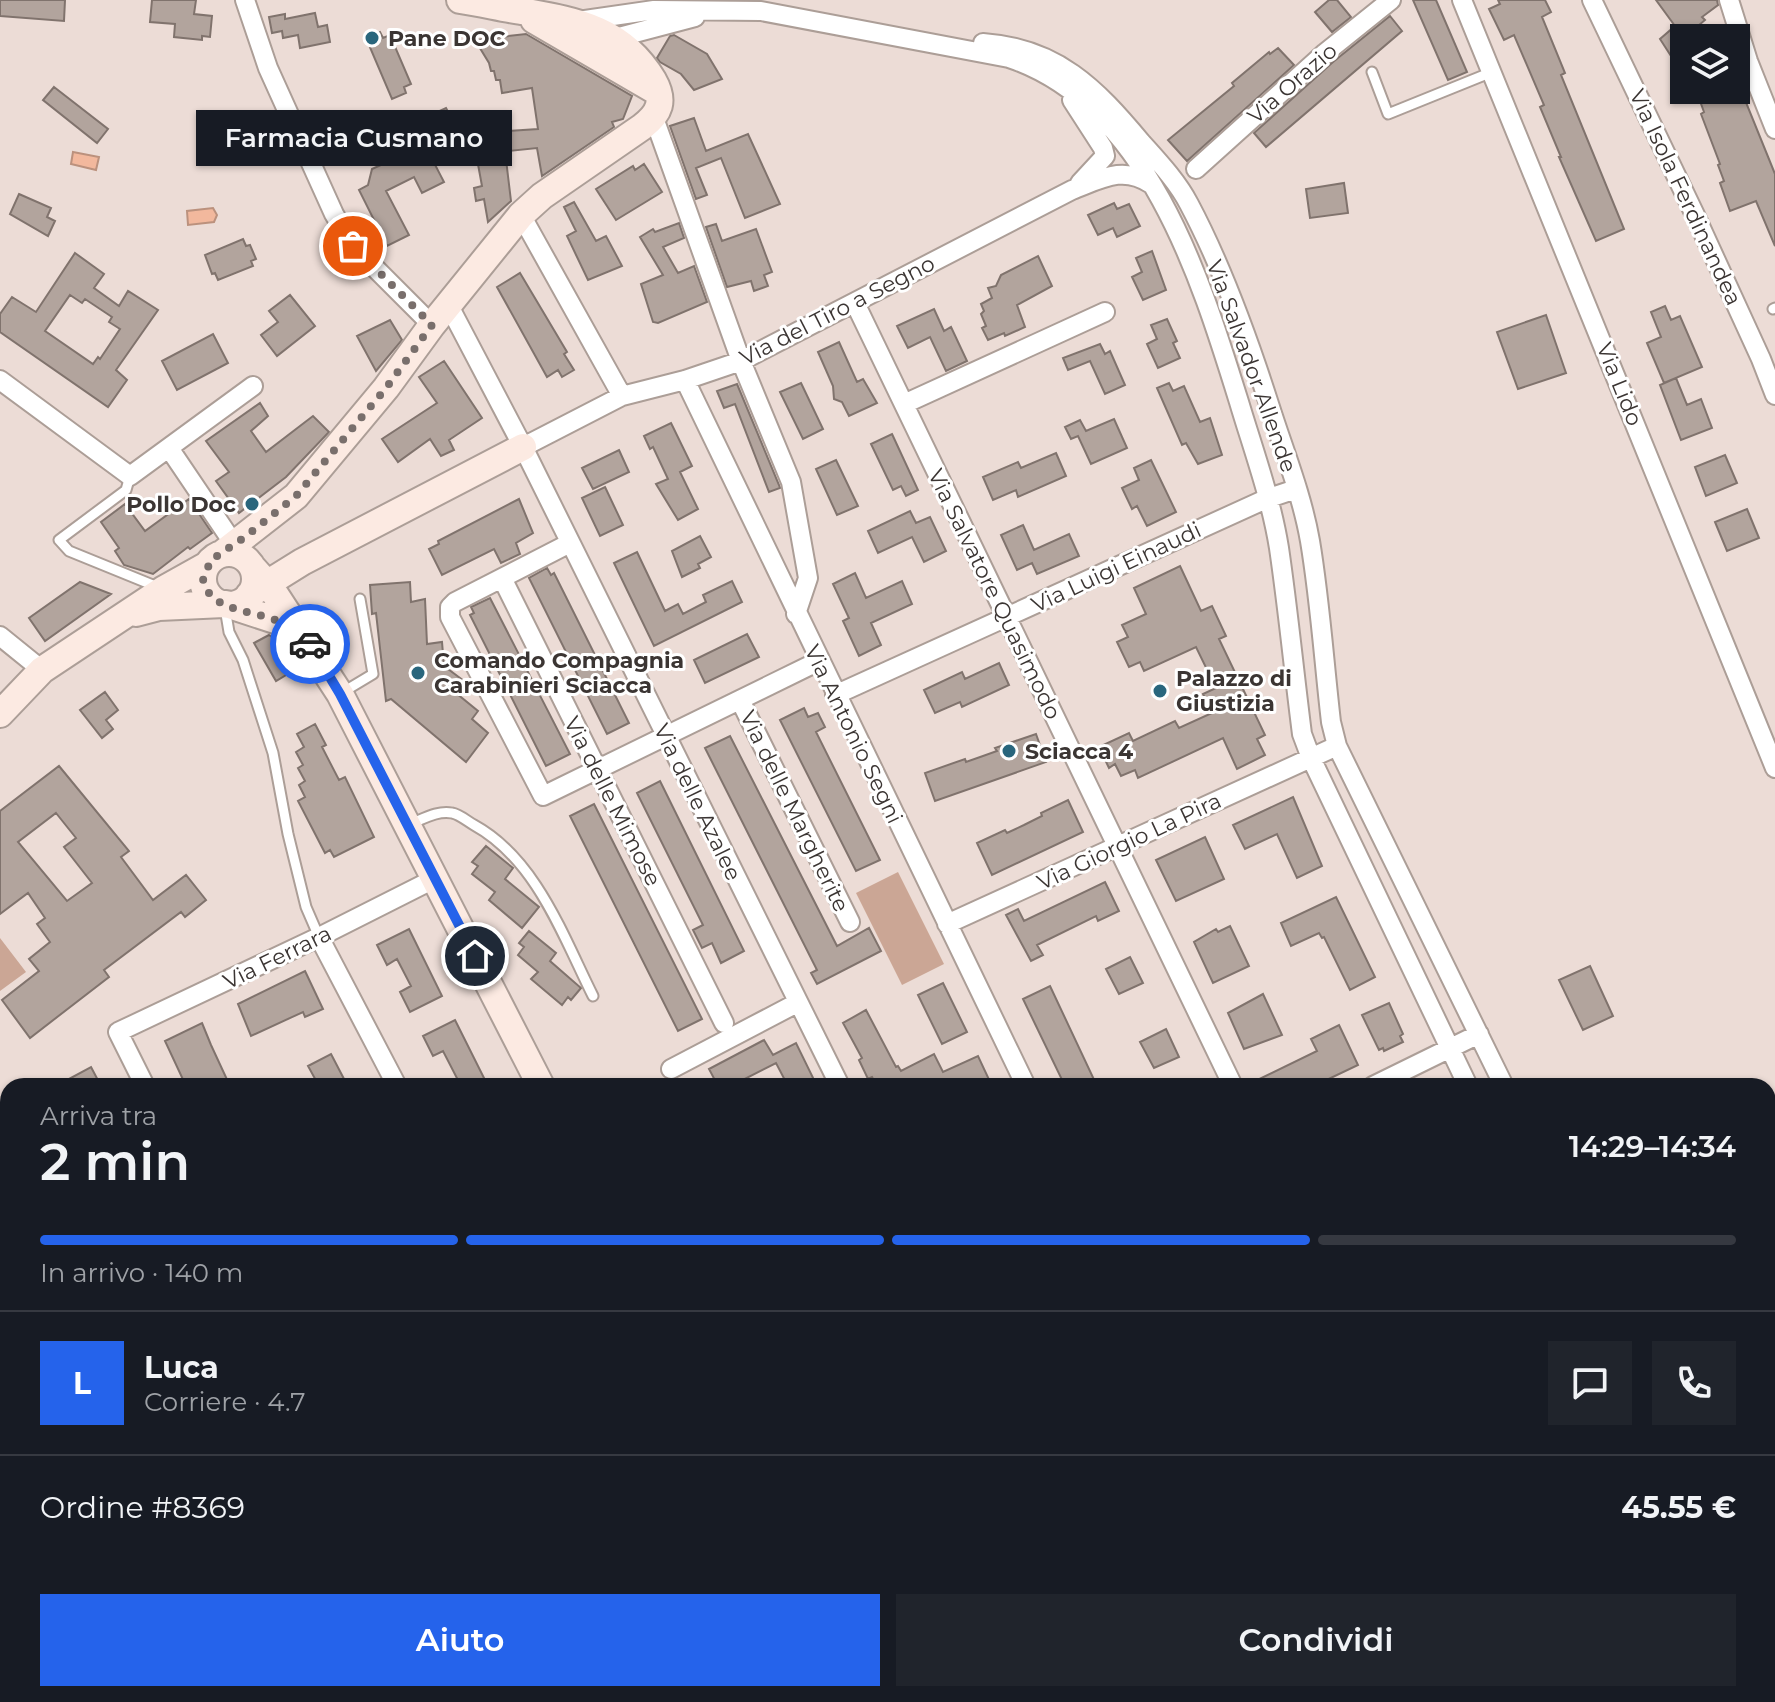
<!DOCTYPE html>
<html lang="it">
<head>
<meta charset="utf-8">
<style>
  :root { --surface:#171b24; --page:#20242c; --text:#f1f3f6; --muted:#9ea1a6; --line:#363941; --accent:#2563eb }
  body { margin:0; font-family:Montserrat,sans-serif; background:var(--page); color:var(--text); height:100vh; display:flex; flex-direction:column; font-size:30px; white-space:nowrap }
  * { box-sizing:border-box; margin:0 }
  p { font-size:26px; color:var(--muted) }
  .icon { flex:none; width:44px; height:44px; fill:none; stroke:currentColor; stroke-width:2; stroke-linecap:round; stroke-linejoin:round }
  .map { position:relative; flex:1; overflow:hidden }
  .side { position:absolute; left:0px; top:1078px; width:1776px; height:624px; display:flex; flex-direction:column; background:var(--surface); border-radius:24px 24px 0 0; box-shadow:0 2px 6px #0004 }
  .side>* { flex:none }
  .controls { position:absolute; left:1670px; top:24px; display:grid; gap:16px }
  .controls a { display:grid; place-items:center; width:80px; height:80px; border-radius:0px; background:var(--surface); box-shadow:0 2px 6px #0004; font-size:40px }
  .pin { position:absolute; display:grid; place-items:center; width:68px; height:68px; color:#fff; margin:-34px; border:4px solid #fff; border-radius:50%; box-shadow:0 2px 8px #0007 }
  .courier { position:absolute; display:grid; place-items:center; width:80px; height:80px; margin:-40px; border:6px solid #2563eb; border-radius:50%; background:#fff; color:#222; box-shadow:0 2px 10px #0007 }
  .bubble { position:absolute; height:56px; border-radius:0px; background:var(--surface); box-shadow:0 2px 6px #0004; font-size:26px; font-weight:600; line-height:56px; text-align:center }
  .head em { font-style:normal; font-weight:600 }
  .head div { display:flex; flex-direction:column-reverse }
  .head { display:flex; align-items:center; justify-content:space-between; height:136px; padding:0 40px }
  h1 { font-size:52px; font-weight:600; line-height:60px }
  .bar { display:grid; grid-template-columns:repeat(4,1fr); gap:12px 8px; align-content:center; height:96px; padding:0 40px }
  .bar i { height:10px; border-radius:6px; background:var(--line) }
  .bar .on { background:var(--accent) }
  .bar p { grid-column:span 4 }
  .line { display:flex; align-items:center; gap:20px; padding:0 40px; border-top:2px solid var(--line) }
  .line div { flex:1 }
  .round { display:grid; place-items:center; flex:none; width:84px; height:84px; border-radius:0px; background:var(--page) }
  .cta { display:flex; gap:16px; margin-top:auto; padding:16px 40px }
  .cta a { flex:1; height:92px; border-radius:0px; background:var(--accent); color:#fff; font-size:32px; font-weight:600; line-height:92px; text-align:center }
  .cta a+a { background:var(--page); color:var(--text) }
  .map>svg:first-child { display:block }
  .green { fill:#cba695 }
  .water { fill:#f2b89d; stroke:#bb917d; stroke-width:2 }
  .building { fill:#b2a49d; stroke:#80736d; stroke-width:2; fill-rule:evenodd }
  .lines { fill:none; stroke-linecap:round; stroke-linejoin:round }
  .lane-casing { stroke:#ac9e97; stroke-width:13 }
  .street-casing { stroke:#ac9e97; stroke-width:22 }
  .secondary-casing { stroke:#ac9e97; stroke-width:30 }
  .lane { stroke:#fff; stroke-width:9 }
  .street { stroke:#fff; stroke-width:18 }
  .secondary { stroke:#fceae2; stroke-width:26 }
  .done { stroke:#796f6c; stroke-width:8; stroke-dasharray:0 14.4 }
  .route { stroke:#2563eb; stroke-width:10 }
  .poi-dot { fill:#29667d; stroke:#fff; stroke-width:3 }
  .labels { text-anchor:middle; stroke-width:6; stroke-linejoin:round; paint-order:stroke }
  .poi-label { font-size:22px; font-weight:bold; fill:#3b3533; stroke:#fff; text-anchor:start }
  .street-label { font-size:22px; fill:#3b3533; stroke:#fff }
</style>
</head>
<body>
<div class="map">
<svg width="1775" height="1702" viewBox="0 0 1775 1702">
  <rect width="100%" height="100%" fill="#ecdcd6"/>
  <path class="green" d="M898 872 944 964 902 985 856 893Z
    M0 938 26 972 0 991Z
    M1448 1694H1735L1736 1696 1725 1702H1452Z"/>
  <path class="water" d="M73 152 99 157 96 170 71 164Z
    M213 208 217 215 214 222 188 225 187 211Z"/>
  <path class="building" d="M0 0H65L64 21 0 16Z
    M152 0H196L194 14 212 16 210 37 202 36V40L174 37 175 24 150 22Z
    M1329 0H1337L1351 17 1332 32 1315 12Z
    M1413 0H1436L1467 72 1448 80Z
    M1498 0H1545L1551 12 1542 17 1565 73 1561 75 1624 229 1596 241 1559 157H1561L1540 107 1544 105 1514 35 1504 40 1489 9 1500 4Z
    M1656 0H1717L1718 5 1702 17 1705 20 1686 36 1688 38H1684V44L1671 56 1660 39 1675 26Z
    M315 13 318 27 327 25 330 42 300 48 298 35 283 38 282 31 272 33 269 17 285 14V19Z
    M1390 16 1402 31 1266 147 1254 133 1333 62Z
    M380 32 383 38 390 35 411 84 404 87 406 93 392 99 366 38Z
    M526 34 632 96 623 119 612 122 614 127 542 176 537 148 509 151 507 131 538 129 532 88 502 93 500 80H496L494 71H491L489 63 475 40Z
    M674 35 707 54 722 79 694 90 681 74 660 62 657 58 670 36Z
    M1278 48 1294 65 1187 161 1168 140 1234 86 1232 83 1269 52 1270 54Z
    M54 87 108 129 97 143 43 100Z
    M1696 90H1741L1775 174V246L1756 201 1730 211 1720 183 1724 181 1718 165 1720 164 1701 114 1704 112Z
    M446 108 461 136 448 143 433 114Z
    M694 118 706 151 748 134 780 204 745 218 721 158 696 168 707 195 696 199 670 126Z
    M504 143 511 201 488 222 484 199 476 201 474 188 482 186 475 148Z
    M405 154 406 158 412 155 415 162 430 155 444 182 422 193 414 177 386 191 409 235 387 246 359 190 368 185 372 169Z
    M644 164 662 192 616 220 596 189 633 166 635 170Z
    M1344 183 1348 213 1310 218 1306 189Z
    M19 194 51 208 47 217 55 221 48 236 10 214Z
    M574 202 596 241 606 236 622 266 588 280 567 236 576 231 564 207Z
    M1114 203 1117 209 1129 204 1140 226 1117 237 1113 228 1098 235 1088 215Z
    M679 223 684 238 663 247 678 273 694 266 707 302 658 323 653 322 641 284 663 275 640 237 653 229 655 232Z
    M716 224 722 241 756 229 772 272 764 275 768 286 754 291 751 281 727 287 706 227Z
    M243 239 246 246 250 245 256 259 251 261 253 266 218 280 215 273 212 274 205 255Z
    M1152 251 1166 290 1143 300 1132 277 1142 272 1136 258Z
    M75 253 104 274 94 288 119 306 128 291 158 310 116 370 127 380 108 407 0 332V314L12 297 36 312ZM70 295 82 303 85 299 112 317 109 322 120 329 100 359 98 357 93 364 45 331Z
    M1038 256 1052 286 1017 305 1025 327 1005 336 1004 333 988 340 982 328 986 326 981 314 984 311 981 304 992 298 988 288 996 286 1001 275Z
    M520 273 567 352 564 354 574 370 562 377 558 370 547 377 497 287Z
    M290 295 315 326 277 356 261 335 278 322 269 311Z
    M1665 306 1671 320 1680 316 1702 367 1664 383 1647 343 1661 337 1651 312Z
    M934 309 944 331 951 327 967 361 946 371 930 337 908 348 897 326Z
    M1546 315 1566 373 1518 389 1497 332Z
    M1167 319 1177 341 1173 343 1180 358 1158 368 1147 344 1157 339 1151 325Z
    M390 320 402 340 376 371 357 336Z
    M213 334 228 363 177 390 162 361Z
    M839 342 857 382 863 379 877 403 849 416 842 402 834 399 833 386 818 352Z
    M1100 344 1105 354 1110 351 1125 385 1105 394 1090 361 1068 370 1063 358Z
    M444 361 482 418 449 440 454 450 441 456 430 439 398 462 382 439 437 403 419 377Z
    M1676 378 1687 405 1701 399 1712 428 1681 440 1660 385Z
    M801 383 823 429 803 439 780 392Z
    M1169 383 1173 391 1184 386 1200 422 1210 418 1222 455 1198 464 1186 443 1182 445 1157 388Z
    M737 384 779 485 780 488 769 492 735 404 724 408 717 391Z
    M260 403 268 416 251 431 266 452 313 416 329 432 286 477 239 513 216 481 229 472 206 441Z
    M1114 419 1127 448 1091 464 1078 436 1071 439 1065 427 1080 420 1086 431Z
    M671 423 692 466 680 472 698 509 678 520 656 484 668 479 653 447 650 449 644 436Z
    M892 434 918 490 906 496 901 486 893 490 871 444Z
    M619 450 629 472 593 489 582 468Z
    M1056 453 1066 476 1018 497 1016 490 993 500 983 477 1018 462 1021 468Z
    M1725 455 1737 483 1706 496 1695 467Z
    M836 460 858 506 837 515 816 469Z
    M1151 460 1176 512 1147 526 1137 506 1132 509 1122 488 1139 480 1134 468Z
    M605 487 623 525 600 536 582 498Z
    M189 499 212 533 190 549 188 547 153 574 124 565 115 551 119 548 101 522 125 504 145 531Z
    M519 499 533 533 516 543 520 554 501 563 494 549 442 575 429 549 439 544 438 541Z
    M1747 509 1759 538 1727 551 1715 522Z
    M910 511 916 523 930 517 946 551 924 562 912 537 878 553 868 531Z
    M1023 525 1034 550 1069 534 1079 556 1037 574 1032 563 1017 570 1001 535Z
    M700 536 711 557 698 564 700 568 682 577 672 551Z
    M637 552 665 611 678 604 683 614 706 602 703 595 732 581 742 602 654 646 614 563Z
    M1180 566 1201 611 1212 606 1226 636 1219 639 1265 735 1257 739 1265 755 1237 769 1223 738 1138 778 1135 770 1121 776 1115 764 1109 768 1099 747 1129 733 1133 741 1175 721 1179 728 1212 713 1203 694 1216 688 1196 647 1144 671 1140 662 1129 667 1117 642 1128 637 1122 625 1146 614 1134 588Z
    M547 568 551 575 554 573 629 723 607 734 529 578Z
    M855 573 866 598 902 581 912 604 871 623 881 645 859 656 843 621 849 618 833 584Z
    M80 582 111 594 45 641 29 618Z
    M410 582 411 602 425 599 427 644 442 642 444 666 464 681 456 693 478 711 472 719 488 733 466 762 391 699 386 701 376 613 372 614 370 585Z
    M490 598 570 754 546 766 470 615 474 613 471 607Z
    M747 634 759 657 705 683 694 660Z
    M269 635 292 650 301 666 276 681 254 643Z
    M999 663 1009 685 962 707 960 702 935 713 924 690 962 672 965 679Z
    M105 692 118 710 106 720 113 729 102 738 80 710Z
    M804 708 808 717 818 713 825 727 816 732 880 860 856 871 780 720Z
    M315 724 326 745 322 747 339 780 345 777 374 837 334 857 330 850 325 853 298 801 305 797 299 785 305 781 298 768 303 765 296 752 304 747 297 734Z
    M1036 734 1046 762 935 801 925 773 965 759 966 762 983 756 997 751 995 748Z
    M730 736 837 946 869 928 881 951 817 984 811 973 817 970 705 748Z
    M59 766 129 851 121 857 153 900 186 875 206 900 185 917 181 912 104 970 109 977 30 1038 2 1000 39 971 29 959 50 942 37 924 45 918 28 893 0 914V811ZM56 813 76 838 64 847 92 883 67 901 18 842Z
    M660 781 744 951 721 963 712 943 702 948 693 930 703 925 637 793Z
    M1293 797 1322 866 1297 878 1277 834 1245 849 1233 825Z
    M1068 800 1083 832 992 875 977 843 1005 830 1007 833 1024 825 1042 816 1041 813Z
    M594 804 702 1019 678 1031 570 816Z
    M1205 837 1224 879 1176 901 1156 860Z
    M486 846 513 868 505 879 539 907 522 928 489 900 495 892 472 874 478 866 472 862Z
    M1105 882 1119 911 1098 921 1096 916 1037 945 1043 955 1031 961 1006 915 1018 909 1024 921Z
    M1336 897 1375 977 1350 990 1324 937 1322 938 1319 933 1291 946 1281 923Z
    M1230 926 1249 966 1213 983 1194 942 1216 929 1218 932Z
    M409 929 442 996 410 1012 400 992 411 986 397 959 387 965 377 945Z
    M529 931 556 953 550 961 581 988 571 1000 568 997 562 1005 531 979 538 972 518 955 524 947 519 943Z
    M1130 957 1143 983 1119 994 1106 969Z
    M1590 966 1613 1016 1583 1030 1559 980Z
    M305 971 323 1009 305 1017 303 1012 251 1036 238 1004Z
    M943 983 967 1032 942 1044 918 995Z
    M1050 986 1097 1086H1065L1023 999Z
    M1263 994 1282 1035 1244 1049 1228 1013Z
    M1389 1003 1403 1034 1400 1036 1403 1042 1384 1051 1383 1048 1379 1050 1362 1015Z
    M866 1010 896 1067 898 1066 901 1071 934 1054 943 1072 978 1056 992 1086H877L872 1077 868 1079 859 1060 862 1058 843 1023Z
    M455 1020 488 1086H461L443 1051 433 1056 423 1036Z
    M202 1023 211 1045 230 1086H186L165 1041Z
    M1339 1025 1358 1065 1314 1086H1245L1317 1051 1311 1039Z
    M1166 1029 1179 1057 1154 1068 1140 1042Z
    M764 1040 773 1055 796 1043 817 1086H788L776 1063 731 1086H718L709 1069Z
    M331 1054 344 1079 347 1086H319L308 1066Z
    M91 1067 101 1086H56Z"/>
  <g class="lines">
    <g class="lane-casing">
      <path id="lane" d="M1372 72 1388 114 1492 72
        M1773 309 1775 308
        M130 476 126 490 59 540 69 551 160 588
        M225 608 229 632 243 660 273 753 288 834 306 907 319 937
        M343 692 373 674 360 599
        M410 824C423 819 438 810 452 813 459 814 467 821 474 825 536 859 563 936 593 996
        M55 1694 60 1702
        M129 1702 139 1694
        M214 1702 224 1694"/>
    </g>
    <g class="street-casing">
      <path id="street" d="M245 0 268 68 334 214 353 246 432 325
        M1462 0 1775 768
        M1592 0 1695 215 1761 359 1775 395
        M1729 0 1748 61 1775 129
        M578 21 654 10 761 11 1009 58C1147 104 1200 276 1239 402 1253 449 1271 498 1279 548 1288 609 1294 672 1302 734L1311 758 1468 1086
        M604 41 695 17
        M983 43C1057 48 1096 88 1141 142 1158 161 1177 181 1189 204 1223 268 1248 338 1270 407 1284 451 1302 495 1310 541 1320 600 1324 662 1331 722L1337 746 1504 1086
        M1072 100 1103 148 1105 156 1080 183
        M654 118 741 361 791 482 808 578 796 614
        M1196 169 1325 53 1391 0
        M521 215 622 396
        M855 303 1233 1086
        M448 304 523 447 840 1086
        M0 380 130 476 253 386
        M685 380 1026 1086
        M904 404 1105 312
        M523 447 622 396 685 380 741 361 1072 190C1101 179 1123 165 1151 184
        M169 448 242 556
        M570 543 455 602 450 607V617L543 796 819 661
        M502 578 724 1023
        M0 636 42 670
        M835 695 1266 499 1296 489
        M740 700 850 922
        M947 924 1337 746
        M319 937 397 1086
        M671 1069 797 1003
        M145 1086 118 1032 319 937 436 878
        M1373 1086 1479 1034
        M0 1239 8 1234
        M0 1258 8 1272
        M0 1471 8 1464
        M1768 1611 1775 1623
        M0 1616 8 1610
        M238 1694 244 1702
        M428 1694 432 1702
        M691 1694 695 1702
        M1323 1694 1327 1702
        M457 1702 473 1694
        M1114 1702 1130 1694
        M1755 1702 1775 1692"/>
    </g>
    <g class="secondary-casing">
      <path id="secondary" d="M534 20 656 91
        M223 553 296 496 386 388 432 325 521 215 542 196 642 127C660 113 665 101 653 80 622 28 576 21 521 11 501 8 481 3 460 0
        M203 579a26 26 0 1 1 52 0a26 26 0 1 1-52 0Z
        M253 568 271 588 340 694 541 1086
        M249 595 302 562 523 447
        M226 604 278 621 299 636
        M136 613 159 607 224 604
        M0 714 42 670 164 589 207 565
        M842 1694 845 1702"/>
    </g>
    <use href="#lane" class="lane"/>
    <use href="#street" class="street"/>
    <use href="#secondary" class="secondary"/>
  </g>
  <g class="lines">
    <path class="done" d="M310 644C300 636 290 626 278 621 253 610 209 612 203 579L211 560 245 537 296 496 386 388 432 325 353 246"/>
    <path class="route" d="M310 644 340 694 475 956"/>
  </g>
  <g class="poi-dot">
    <circle cx="372" cy="38" r="8"/>
    <circle cx="252" cy="504" r="8"/>
    <circle cx="418" cy="673" r="8"/>
    <circle cx="1160" cy="691" r="8"/>
    <circle cx="1009" cy="751" r="8"/>
  </g>
  <g class="labels">
    <g class="poi-label">
      <text x="388" y="46">Pane DOC</text>
      <text x="236" y="512" text-anchor="end">Pollo Doc</text>
      <text x="434" y="668">Comando Compagnia<tspan x="434" dy="25">Carabinieri Sciacca</tspan></text>
      <text x="1176" y="686">Palazzo di<tspan x="1176" dy="25">Giustizia</tspan></text>
      <text x="1025" y="759">Sciacca 4</text>
    </g>
    <g class="street-label">
      <text transform="translate(1292 83) rotate(-41)" y="8">Via Orazio</text>
      <text transform="translate(1686 197) rotate(65)" y="8">Via Isola Ferdinandea</text>
      <text transform="translate(837 310) rotate(-27)" y="8">Via del Tiro a Segno</text>
      <text transform="translate(1252 366) rotate(70)" y="8">Via Salvador Allende</text>
      <text transform="translate(1620 384) rotate(68)" y="8">Via Lido</text>
      <text transform="translate(1116 567) rotate(-25)" y="8">Via Luigi Einaudi</text>
      <text transform="translate(995 594) rotate(64)" y="8">Via Salvatore Quasimodo</text>
      <text transform="translate(854 734) rotate(64)" y="8">Via Antonio Segni</text>
      <text transform="translate(613 801) rotate(63)" y="8">Via delle Mimose</text>
      <text transform="translate(698 802) rotate(64)" y="8">Via delle Azalee</text>
      <text transform="translate(795 811) rotate(64)" y="8">Via delle Margherite</text>
      <text transform="translate(1129 841) rotate(-25)" y="8">Via Giorgio La Pira</text>
      <text transform="translate(277 957) rotate(-26)" y="8">Via Ferrara</text>
    </g>
  </g>
</svg>
<div class="controls">
<a><svg class="icon" aria-label="layers" viewBox="0 0 24 24"><path d="M12 4l9 5-9 5-9-5zM3 14l9 5 9-5"/></svg></a>
</div>
<div class="pin" style="left:353px;top:246px;background:#ea580c"><svg class="icon" aria-label="bag" viewBox="0 0 24 24"><path d="M5 8h14l-1 12H6zM9 8a3 3 0 0 1 6 0"/></svg></div>
<div class="pin" style="left:475px;top:956px;background:#1f2937"><svg class="icon" aria-label="home" viewBox="0 0 24 24"><path d="M3 11l9-7 9 7M6 9v11h12V9"/></svg></div>
<div class="courier" style="left:310px;top:644px"><svg class="icon" aria-label="car" viewBox="0 0 24 24"><path d="M5 17H2v-5l4-1 3-4h7l3 4 3 1v5h-3M9 17h6M6 11h13"/><circle cx="7" cy="17" r="2"/><circle cx="17" cy="17" r="2"/></svg></div>
<div class="bubble" style="left:196px;top:110px;width:316px">Farmacia Cusmano</div>
<section class="side">
<div class="head"><div><h1>2 min</h1><p>Arriva tra</p></div><em>14:29–14:34</em></div>
<div class="bar"><i class="on"></i><i class="on"></i><i class="on"></i><i></i><p>In arrivo · 140 m</p></div>
<div class="line" style="height:144px"><b class="round" style="background:var(--accent);color:#fff">L</b><div><b>Luca</b><p>Corriere · 4.7</p></div><a class="round"><svg class="icon" aria-label="chat" viewBox="0 0 24 24"><path d="M4 5h16v11H9l-5 4z"/></svg></a><a class="round"><svg class="icon" aria-label="phone" viewBox="0 0 24 24"><path d="M5 4h4l2 5-3 2q2 4 5 5l2-3 5 2v4C11 20 4 13 5 4z"/></svg></a></div>
<div class="line" style="height:104px"><div>Ordine #8369</div><b>45.55 €</b></div>
<div class="cta"><a>Aiuto</a><a>Condividi</a></div>
</section>
</div>
</body>
</html>
